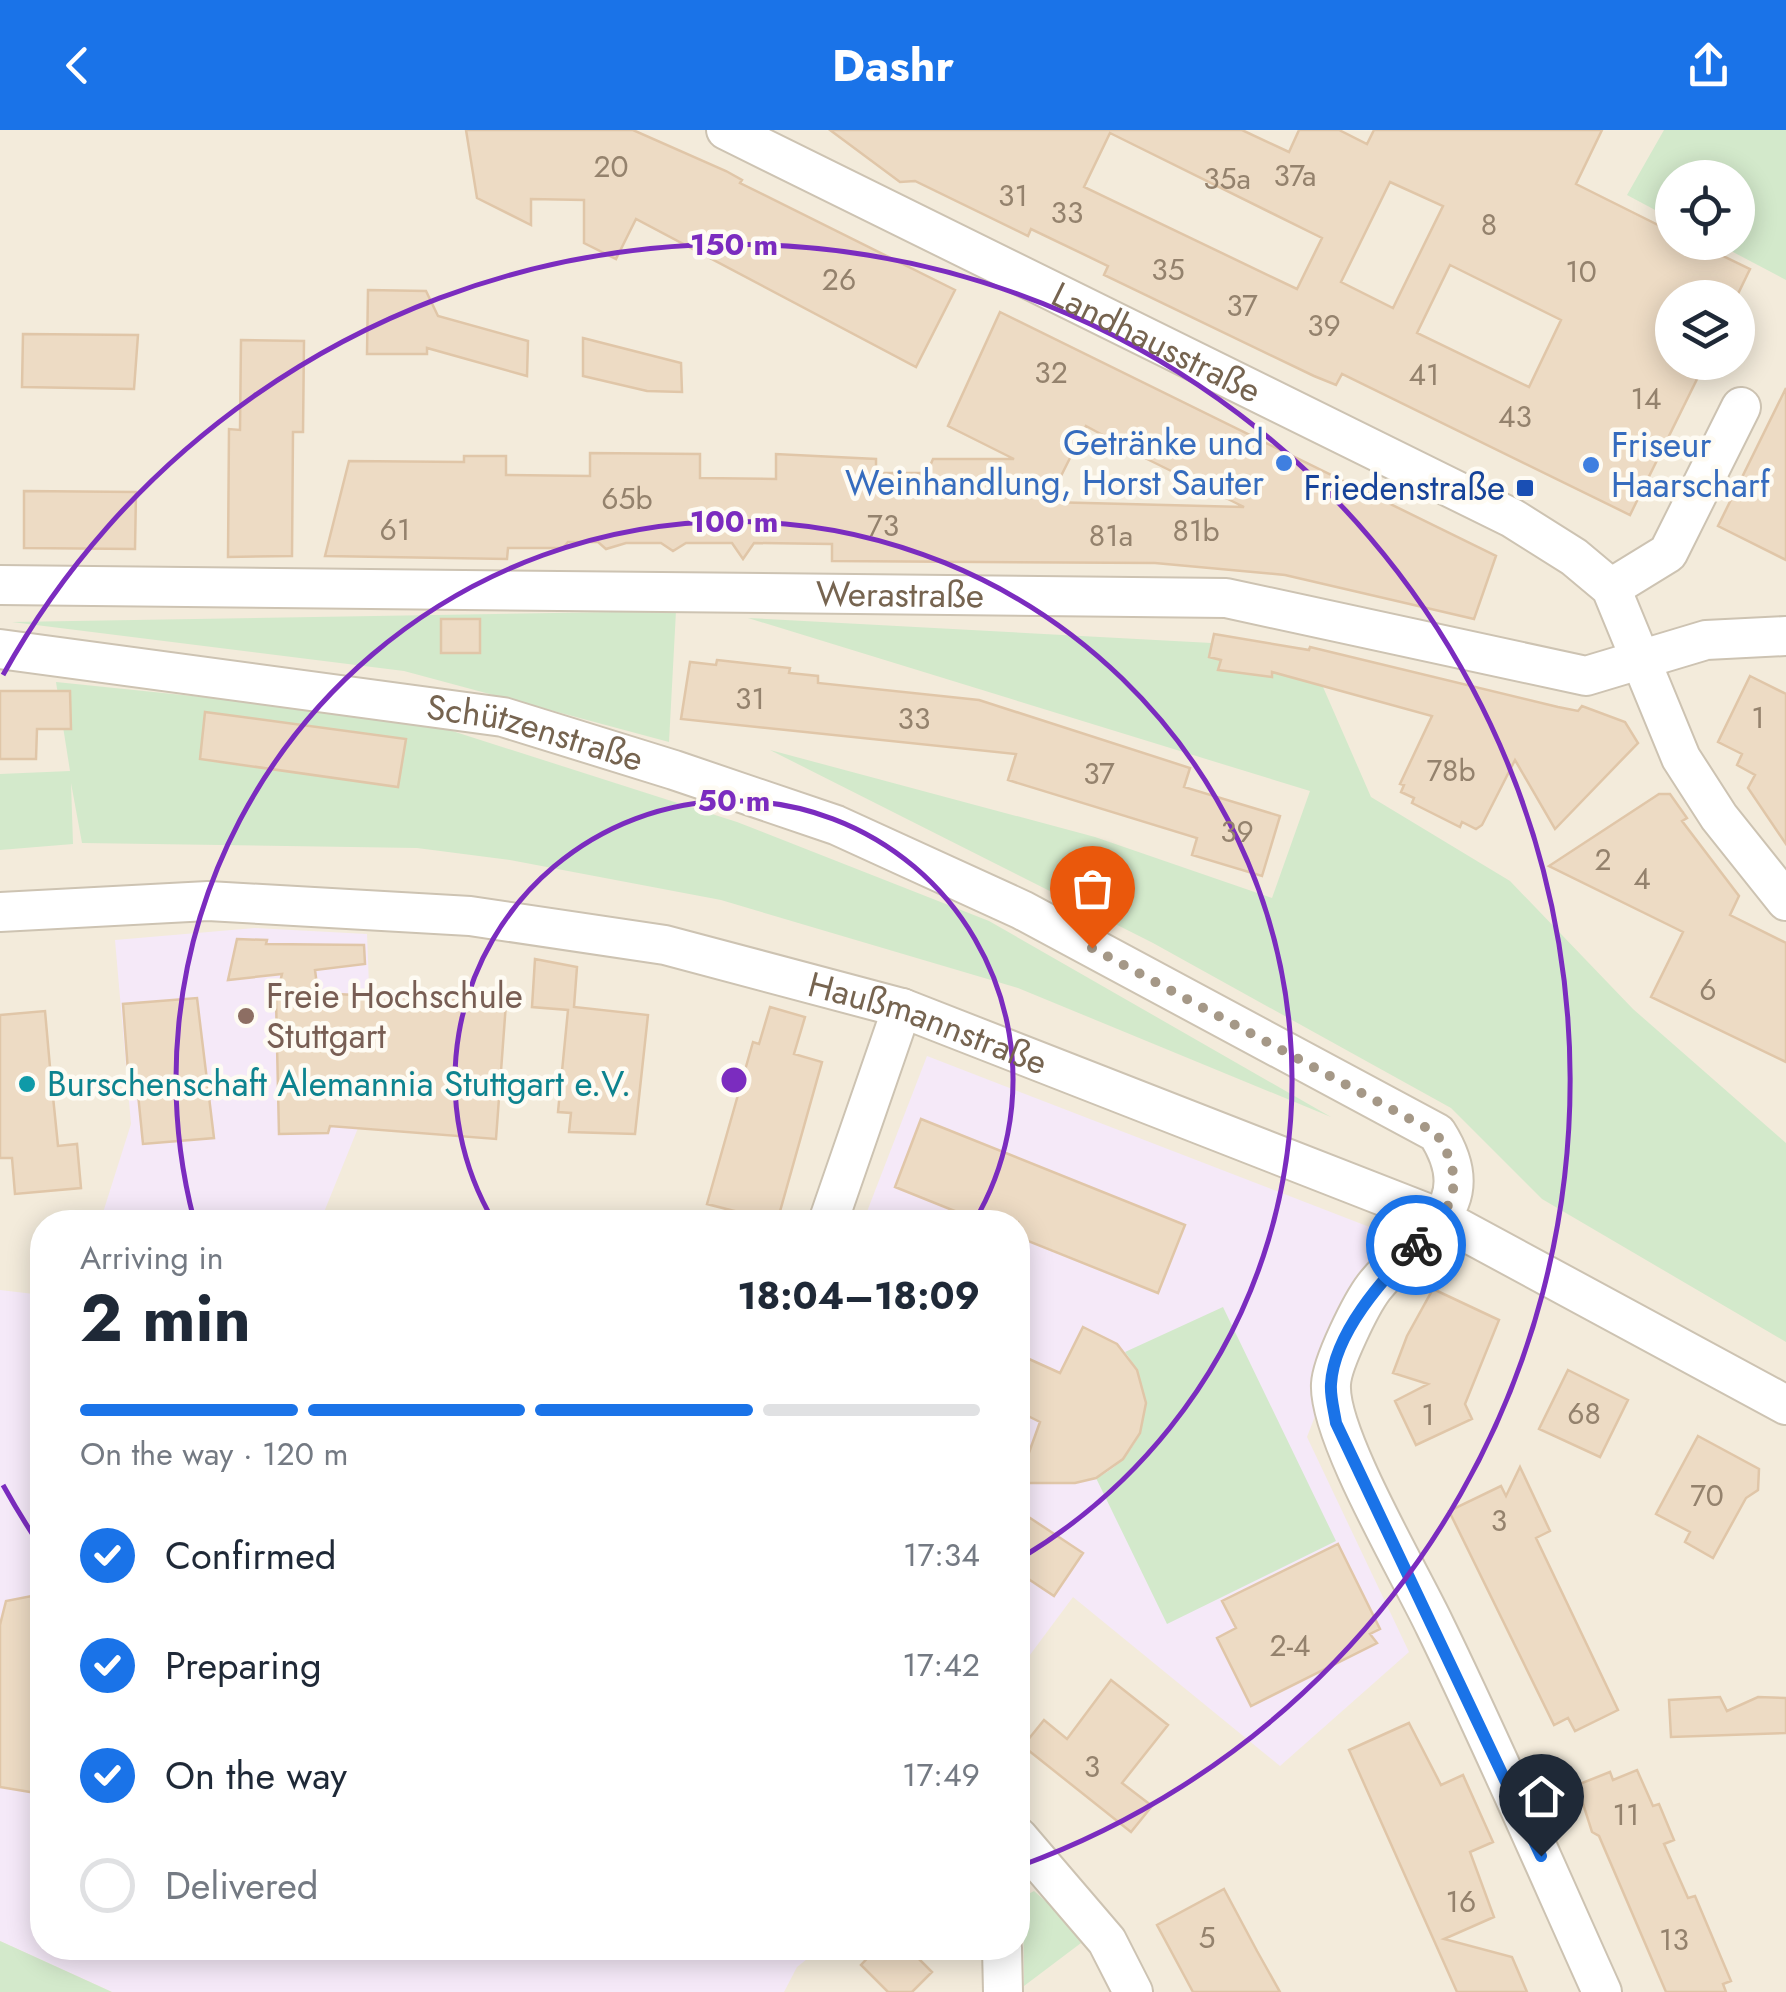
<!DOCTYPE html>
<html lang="en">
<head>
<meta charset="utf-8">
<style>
  :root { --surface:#fff; --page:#f6f6f7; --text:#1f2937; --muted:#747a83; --line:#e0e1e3; --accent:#1a73e8 }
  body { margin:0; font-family:Jost,sans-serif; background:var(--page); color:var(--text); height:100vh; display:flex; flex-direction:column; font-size:38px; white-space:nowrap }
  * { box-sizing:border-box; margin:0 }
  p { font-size:32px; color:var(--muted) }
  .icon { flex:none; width:55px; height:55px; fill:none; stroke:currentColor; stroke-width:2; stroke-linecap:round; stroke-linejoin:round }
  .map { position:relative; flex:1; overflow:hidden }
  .side { position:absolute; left:30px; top:1080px; width:1000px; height:750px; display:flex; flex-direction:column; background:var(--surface); border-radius:40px; box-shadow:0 5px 25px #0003 }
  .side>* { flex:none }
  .controls { position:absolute; left:1655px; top:30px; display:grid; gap:20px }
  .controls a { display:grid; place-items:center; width:100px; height:100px; border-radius:50%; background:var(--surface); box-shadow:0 5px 25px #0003; font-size:50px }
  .pin { position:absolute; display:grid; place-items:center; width:85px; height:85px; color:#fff; margin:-102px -42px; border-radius:50% 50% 50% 0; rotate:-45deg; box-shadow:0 0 10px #0007 }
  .pin .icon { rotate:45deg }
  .courier { position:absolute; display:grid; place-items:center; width:100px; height:100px; margin:-50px; border:8px solid #1a73e8; border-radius:50%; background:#fff; color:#222; box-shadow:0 2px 12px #0007 }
  .head em { font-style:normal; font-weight:700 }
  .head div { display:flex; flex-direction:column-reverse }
  .head { display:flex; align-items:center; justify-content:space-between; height:170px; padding:0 50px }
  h1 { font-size:65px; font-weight:700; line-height:75px }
  .bar { display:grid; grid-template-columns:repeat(4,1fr); gap:15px 10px; align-content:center; height:120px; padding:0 50px }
  .bar i { height:12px; border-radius:8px; background:var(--line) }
  .bar .active { background:var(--accent) }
  .bar p { grid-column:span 4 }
  ol { padding:0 50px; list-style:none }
  li { display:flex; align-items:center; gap:30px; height:110px }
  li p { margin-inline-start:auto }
  li .icon { padding:10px; border-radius:50%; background:var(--accent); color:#fff; stroke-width:4 }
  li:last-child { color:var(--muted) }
  li i { width:55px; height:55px; border:5px solid var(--line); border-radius:50% }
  header { display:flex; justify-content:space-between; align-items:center; height:130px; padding:0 50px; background:var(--accent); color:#fff; font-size:45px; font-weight:700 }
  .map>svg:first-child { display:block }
  .residential { fill:#f3ebdb; fill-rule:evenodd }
  .education { fill:#f5e9f8 }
  .green { fill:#d3e9cb }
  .building { fill:#eddbc4; stroke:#e0c6a8; stroke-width:2.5; fill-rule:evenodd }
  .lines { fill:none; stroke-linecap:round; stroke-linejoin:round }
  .minor-casing { stroke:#cdc3b2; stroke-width:42 }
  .minor { stroke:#fff; stroke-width:38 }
  .done { stroke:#a59887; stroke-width:10; stroke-dasharray:0 18 }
  .route { stroke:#1a73e8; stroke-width:12 }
  .ring { fill:none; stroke:#7b2cbf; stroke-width:5 }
  .shop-dot { fill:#3f7fe0; stroke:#fefbf3; stroke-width:4 }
  .transit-dot { fill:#1a4fb4; stroke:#fefbf3; stroke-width:4 }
  .education-dot { fill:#8d6e63; stroke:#fefbf3; stroke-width:4 }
  .culture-dot { fill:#0f9aa8; stroke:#fefbf3; stroke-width:4 }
  .labels { text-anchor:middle; stroke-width:9; stroke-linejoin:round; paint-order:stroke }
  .number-label { font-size:30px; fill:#94826d }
  .street-label { font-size:35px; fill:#766450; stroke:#fefbf3 }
  .shop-label { font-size:35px; fill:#366cbe; stroke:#fefbf3; text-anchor:end }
  .transit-label { font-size:35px; fill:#164399; stroke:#fefbf3; text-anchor:end }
  .education-label { font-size:35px; fill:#785e54; stroke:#fefbf3; text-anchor:start }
  .culture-label { font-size:35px; fill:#0d838f; stroke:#fefbf3; text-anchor:start }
  .centre { fill:#7b2cbf; stroke:#fefbf3; stroke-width:5 }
  .ring-label { font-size:30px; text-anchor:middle; font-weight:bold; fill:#7b2cbf; stroke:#fefbf3; stroke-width:9; stroke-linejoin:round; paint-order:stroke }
</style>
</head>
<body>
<header><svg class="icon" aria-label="back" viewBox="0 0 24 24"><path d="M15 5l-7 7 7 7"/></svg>Dashr<svg class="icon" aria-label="share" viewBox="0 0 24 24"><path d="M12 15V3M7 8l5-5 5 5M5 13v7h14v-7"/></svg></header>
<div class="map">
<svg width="1786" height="1862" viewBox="0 0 1786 1862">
  <rect width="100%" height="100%" fill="#fbf8ed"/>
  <path class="residential" d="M0 0H1786V1862H0ZM1672 48H1738V112H1672ZM1672 168H1738V232H1672ZM42 1092H1018V1818H42Z"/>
  <path class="education" d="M255 798 367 804 373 961 320 1092H100L131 994 115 810Z
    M927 926 1385 1103 1307 1307 1409 1522 1280 1636 1073 1467 1018 1541V1092H863Z
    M0 1160 42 1165V1818H821L797 1837 784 1862H112L0 1811Z"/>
  <path class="green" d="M1664 0H1786V150L1716 113 1738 112V48H1672V89L1627 65Z
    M676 481 669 612 404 541 12 492Z
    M748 488 1306 518 1371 667 1510 751 1633 879 1786 1013V1212L1542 1069 1451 978 1153 813 770 620 1095 707 1272 768 1310 661Z
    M56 552 415 589 737 692 989 791 1331 987 1018 858 721 770 510 730 417 718 82 713 71 653 73 714 0 720V644L70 641Z
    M1223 1177 1336 1411 1167 1494 1096 1348C1147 1324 1159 1266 1125 1222Z
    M1034 1761 1059 1783 1081 1813 1024 1856 1023 1767Z
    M0 1811 112 1862H0Z"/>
  <path class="building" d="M466 0H633L726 41 742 50 740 53 955 160 916 237 636 89 616 129 584 113V70L531 69V95L477 68Z
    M830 0H1242L1289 22 1299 0H1339L1367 14 1374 0H1602L1576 54 1672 102V112H1694L1750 139 1736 168H1672V232L1699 245 1630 385 1342 244 1336 255 1314 246 1104 145 1108 136 1031 99 1028 106 915 51 900 52ZM1110 3 1322 108 1297 159 1084 57ZM1390 52 1443 76 1393 178 1341 152ZM1450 135 1561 190 1529 257 1417 203Z
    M368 160 426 161 438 186 528 211 527 246 427 218V224H367Z
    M1000 182 1496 426 1474 489 1285 445 1155 433 832 431V414L754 413 743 429 732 413H686L673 421 661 413H626L606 419 598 412H568L563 418H508L507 429 325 426 349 331 464 332V326H506V345L590 346V323L700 324V348L776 349V324L876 329V343H927L933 329H1014L948 296ZM1086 296 1147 329 1244 377 1048 372Z
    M23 204 138 205 134 259 22 257Z
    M583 208 681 233 682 262 647 261 583 246Z
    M241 210 304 211 303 302H293L292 426 228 427 229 299 240 300Z
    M1786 258V430L1718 396Z
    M24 361 136 362 135 419 24 418Z
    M441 489H480V523H441Z
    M1214 504 1309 520 1310 517 1558 577 1578 581 1582 576 1625 592 1638 613 1555 699 1515 630 1482 695 1476 699 1462 692 1460 697 1412 673 1414 668 1401 662 1404 655 1400 654 1432 586 1272 542V547L1218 540 1221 530 1209 527Z
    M717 530 790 538 789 543 818 546V553L979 570 1190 638 1184 657 1280 686 1262 746 1192 725 1197 708 1008 650 1016 624 681 589 690 532 716 535Z
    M1750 546 1786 564V714L1748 658 1755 645 1737 635 1742 624 1718 612Z
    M0 561H70L71 599H37L36 629H0Z
    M205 582 406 609 398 657 200 629Z
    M1659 664H1670L1687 688 1682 691 1739 766 1730 785 1786 813V932L1651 867 1683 802 1549 736Z
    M237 809 267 810 266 814 364 815 365 834 315 840 318 863 506 873 496 1009 330 996 328 1003 279 1004 276 869 282 844 228 850Z
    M535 829 577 837 574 877 648 885 635 1004 569 1002 571 983 558 982 568 880 532 877Z
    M197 868 214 1008 143 1014 137 954 129 955 123 874Z
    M770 877 805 887 794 924 822 932 777 1092 707 1074 753 912 759 914Z
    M45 881 50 937 61 946 52 957 58 1016 77 1014 81 1058 15 1064 12 1028H0V885Z
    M921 989 1185 1095 1158 1163 1018 1107V1092H982L895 1057Z
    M1433 1159 1499 1190 1465 1274 1472 1289 1416 1315 1395 1271 1428 1254 1393 1243 1407 1206Z
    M1083 1197 1117 1214 1137 1240 1146 1273 1140 1303 1123 1329 1096 1348 1075 1353H1018L1040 1292 1018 1281V1224L1060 1243Z
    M1568 1240 1628 1270 1600 1327 1539 1299Z
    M1698 1306 1759 1339 1758 1360 1746 1368 1713 1428 1685 1412 1690 1402 1656 1384Z
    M1520 1337 1550 1401 1536 1408 1618 1580 1575 1601 1568 1588 1554 1595 1449 1381 1501 1356 1506 1366Z
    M1018 1380 1083 1423 1054 1466 1018 1442Z
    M1338 1414 1380 1499 1370 1504 1377 1513 1251 1576 1217 1508 1236 1498 1222 1471Z
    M42 1464V1664L0 1657V1495L6 1471Z
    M1111 1550 1168 1595 1122 1653 1152 1676 1131 1702 1023 1616 1044 1590 1067 1609Z
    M1720 1567 1727 1581 1758 1567 1786 1568V1603L1671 1607 1669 1570Z
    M1409 1593 1441 1655 1463 1645 1493 1712 1470 1722 1494 1787 1444 1809 1512 1827 1527 1862H1457L1349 1620Z
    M1637 1640 1653 1676 1659 1674 1674 1710 1664 1714 1688 1768 1695 1766 1731 1851 1723 1854 1726 1862H1666L1599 1706 1592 1702 1577 1655 1610 1642 1613 1650Z
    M1224 1759 1257 1821 1280 1862H1193L1157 1795Z
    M877 1818H908L932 1842 912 1862H888L861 1835Z"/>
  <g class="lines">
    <g class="minor-casing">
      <g id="minor">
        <path id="s1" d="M726 0 1512 388 1574 427 1611 458 1681 628 1719 687 1786 771"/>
        <path id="s2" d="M0 455 1226 468 1586 546 1706 510 1786 506"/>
        <path d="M1611 458 1668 423 1741 277"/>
        <path id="s3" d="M0 519 503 587 674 640 836 695 1022 780 1437 1003C1486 1080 1416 1104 1374 1157 1361 1174 1332 1233 1331 1254 1328 1305 1410 1443 1435 1496 1494 1617 1547 1740 1602 1862"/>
        <path id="s4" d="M0 782 208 771 470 786 665 815 902 878 1442 1089 1786 1275"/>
        <path d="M828 1092 902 878"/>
        <path d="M1018 1707 1107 1811 1133 1862"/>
        <path d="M1002 1818 1003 1862"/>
      </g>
    </g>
    <use href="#minor" class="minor"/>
  </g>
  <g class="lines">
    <path class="done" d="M1092 818 1436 1003C1467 1051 1455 1078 1416 1115"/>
    <path class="route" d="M1416 1115C1383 1149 1334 1203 1331 1254 1330 1266 1334 1280 1336 1293L1541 1726"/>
  </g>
  <g class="ring">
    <path d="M494 1092A279 279 0 1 1 974 1092"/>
    <path d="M194 1090A558 558 0 1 1 1021 1428"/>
    <path d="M41 1417A836 836 0 0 1 3 1355M3 545A836 836 0 1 1 1020 1736"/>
  </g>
  <g class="shop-dot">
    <circle cx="1284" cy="333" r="10"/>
    <circle cx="1591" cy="335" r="10"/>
  </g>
  <rect class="transit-dot" x="1515" y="348" width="20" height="20" rx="5"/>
  <circle class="education-dot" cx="246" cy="886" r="10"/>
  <circle class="culture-dot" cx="27" cy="954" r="10"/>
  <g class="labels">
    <g class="number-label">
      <text x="611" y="47">20</text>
      <text x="1295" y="56">37a</text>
      <text x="1227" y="59">35a</text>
      <text x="1013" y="76">31</text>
      <text x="1067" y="93">33</text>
      <text x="1489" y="105">8</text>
      <text x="1168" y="150">35</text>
      <text x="1581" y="152">10</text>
      <text x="839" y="160">26</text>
      <text x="1242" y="186">37</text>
      <text x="1324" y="206">39</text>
      <text x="1051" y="253">32</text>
      <text x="1424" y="255">41</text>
      <text x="1646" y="279">14</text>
      <text x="1515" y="297">43</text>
      <text x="627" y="379">65b</text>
      <text x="883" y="406">73</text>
      <text x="395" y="410">61</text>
      <text x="1196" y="411">81b</text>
      <text x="1111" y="416">81a</text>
      <text x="750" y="579">31</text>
      <text x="1758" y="598">1</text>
      <text x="914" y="599">33</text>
      <text x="1451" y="651">78b</text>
      <text x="1099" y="654">37</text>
      <text x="1237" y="712">39</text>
      <text x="1603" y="740">2</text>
      <text x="1642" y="759">4</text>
      <text x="1708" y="870">6</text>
      <text x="1584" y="1294">68</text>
      <text x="1428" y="1295">1</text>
      <text x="1707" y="1376">70</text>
      <text x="1499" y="1401">3</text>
      <text x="1290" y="1526">2-4</text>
      <text x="1092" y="1647">3</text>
      <text x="1626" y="1695">11</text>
      <text x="1461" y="1782">16</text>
      <text x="1207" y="1818">5</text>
      <text x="1674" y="1820">13</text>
    </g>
    <g class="street-label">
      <text dy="12" stroke="none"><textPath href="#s1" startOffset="480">Landhausstraße</textPath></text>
      <text dy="12" stroke="none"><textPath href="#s2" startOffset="900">Werastraße</textPath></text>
      <text dy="12" stroke="none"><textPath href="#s3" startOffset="542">Schützenstraße</textPath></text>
      <text dy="12" stroke="none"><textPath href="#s4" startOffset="942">Haußmannstraße</textPath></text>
    </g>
    <g class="shop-label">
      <text x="1264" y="325">Getränke und<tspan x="1264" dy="40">Weinhandlung, Horst Sauter</tspan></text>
      <text x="1611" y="327" text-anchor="start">Friseur<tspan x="1611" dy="40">Haarscharf</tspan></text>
    </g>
    <g class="transit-label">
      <text x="1505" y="370">Friedenstraße</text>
    </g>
    <g class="education-label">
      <text x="266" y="878">Freie Hochschule<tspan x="266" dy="40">Stuttgart</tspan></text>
    </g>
    <g class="culture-label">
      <text x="47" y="966">Burschenschaft Alemannia Stuttgart e.V.</text>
    </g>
  </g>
  <circle cx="734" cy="950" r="15" class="centre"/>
  <g class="ring-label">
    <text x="734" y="125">150 m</text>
    <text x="734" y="402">100 m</text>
    <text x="734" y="681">50 m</text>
  </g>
</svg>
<div class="controls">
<a><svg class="icon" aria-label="locate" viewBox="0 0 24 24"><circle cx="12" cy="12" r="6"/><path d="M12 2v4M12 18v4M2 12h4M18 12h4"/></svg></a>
<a><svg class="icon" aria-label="layers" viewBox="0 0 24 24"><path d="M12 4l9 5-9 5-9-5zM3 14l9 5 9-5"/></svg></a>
</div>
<div class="pin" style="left:1092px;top:818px;background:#ea580c"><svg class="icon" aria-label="bag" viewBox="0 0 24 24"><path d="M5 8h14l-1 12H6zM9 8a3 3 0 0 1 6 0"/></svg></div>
<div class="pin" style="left:1541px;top:1726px;background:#1f2937"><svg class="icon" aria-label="home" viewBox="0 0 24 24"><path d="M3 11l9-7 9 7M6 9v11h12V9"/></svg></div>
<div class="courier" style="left:1416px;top:1115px"><svg class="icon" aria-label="bike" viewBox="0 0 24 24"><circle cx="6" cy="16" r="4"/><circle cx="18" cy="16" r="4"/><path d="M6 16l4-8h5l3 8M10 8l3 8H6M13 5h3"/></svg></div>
<section class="side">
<div class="head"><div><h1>2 min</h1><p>Arriving in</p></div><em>18:04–18:09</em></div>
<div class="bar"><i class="active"></i><i class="active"></i><i class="active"></i><i></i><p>On the way · 120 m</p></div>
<ol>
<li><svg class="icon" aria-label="check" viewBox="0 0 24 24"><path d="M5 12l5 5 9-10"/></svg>Confirmed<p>17:34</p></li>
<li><svg class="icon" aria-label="check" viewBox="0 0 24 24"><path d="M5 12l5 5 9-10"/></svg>Preparing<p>17:42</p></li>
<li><svg class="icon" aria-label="check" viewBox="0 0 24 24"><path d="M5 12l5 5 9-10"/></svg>On the way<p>17:49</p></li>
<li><i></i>Delivered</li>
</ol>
</section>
</div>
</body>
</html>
